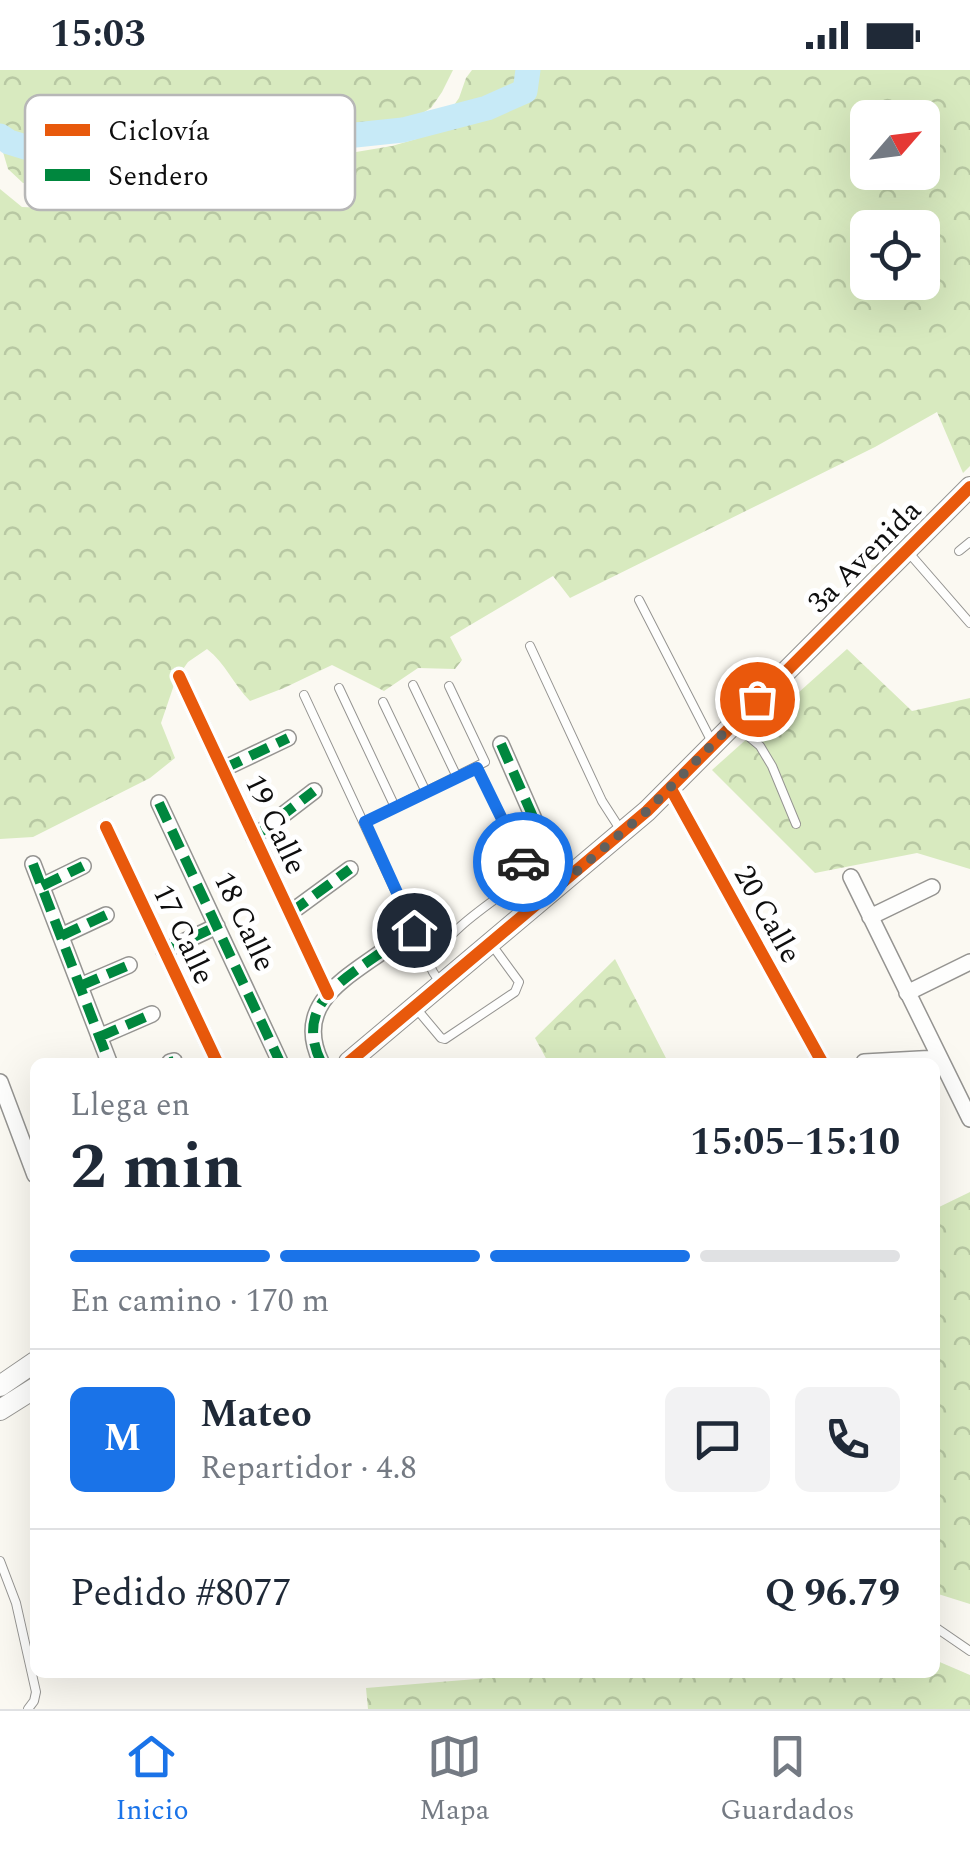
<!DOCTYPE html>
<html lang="es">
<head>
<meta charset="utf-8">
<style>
  :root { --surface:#fff; --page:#f2f2f3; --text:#1f2937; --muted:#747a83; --line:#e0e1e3; --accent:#1a73e8 }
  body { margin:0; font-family:Spectral,serif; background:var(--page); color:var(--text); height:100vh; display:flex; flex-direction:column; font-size:38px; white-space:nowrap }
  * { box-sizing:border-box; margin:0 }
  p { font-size:32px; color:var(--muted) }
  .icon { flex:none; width:55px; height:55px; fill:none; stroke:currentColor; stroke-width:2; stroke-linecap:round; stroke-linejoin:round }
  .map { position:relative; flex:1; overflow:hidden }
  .panel { position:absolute; left:30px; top:988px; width:910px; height:620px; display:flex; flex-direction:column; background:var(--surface); border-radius:15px; box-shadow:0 10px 40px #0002 }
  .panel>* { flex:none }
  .needle { width:65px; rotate:62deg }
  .buttons { position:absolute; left:850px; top:30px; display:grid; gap:20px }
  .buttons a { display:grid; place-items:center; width:90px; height:90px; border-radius:15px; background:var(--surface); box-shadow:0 10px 40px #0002; font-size:50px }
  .pin { position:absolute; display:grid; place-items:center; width:85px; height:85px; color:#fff; margin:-42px; border:5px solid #fff; border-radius:50%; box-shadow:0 2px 10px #0007 }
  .courier { position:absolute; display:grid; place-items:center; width:100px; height:100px; margin:-50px; border:8px solid #1a73e8; border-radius:50%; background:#fff; color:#222; box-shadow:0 2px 12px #0007 }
  .head em { font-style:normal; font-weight:700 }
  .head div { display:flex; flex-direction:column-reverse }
  .head { display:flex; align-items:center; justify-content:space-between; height:170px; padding:0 40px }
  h1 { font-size:65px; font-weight:700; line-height:75px }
  .bar { display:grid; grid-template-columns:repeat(4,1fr); gap:15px 10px; align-content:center; height:120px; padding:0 40px }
  .bar i { height:12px; border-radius:8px; background:var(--line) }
  .bar .selected { background:var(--accent) }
  .bar p { grid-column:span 4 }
  .line { display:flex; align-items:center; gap:25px; padding:0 40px; border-top:2px solid var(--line) }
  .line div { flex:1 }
  .round { display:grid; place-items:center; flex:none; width:105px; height:105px; border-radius:15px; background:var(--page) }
  .status { display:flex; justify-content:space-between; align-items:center; height:70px; padding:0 50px; background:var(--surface); direction:ltr }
  .status svg { height:28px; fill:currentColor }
  .tabs { display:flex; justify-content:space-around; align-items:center; height:140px; border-top:2px solid var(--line); background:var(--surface); font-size:28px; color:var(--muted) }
  .tabs a { display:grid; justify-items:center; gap:5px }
  .tabs .selected { color:var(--accent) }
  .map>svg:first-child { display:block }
  .forest { fill:url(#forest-crowns); fill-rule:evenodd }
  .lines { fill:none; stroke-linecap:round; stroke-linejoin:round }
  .river { stroke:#c7eaf7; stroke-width:25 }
  .service-casing { stroke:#959491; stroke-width:10 }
  .minor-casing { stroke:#959491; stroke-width:18 }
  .tertiary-casing { stroke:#959491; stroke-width:22 }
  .service { stroke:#fefefd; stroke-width:8 }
  .minor { stroke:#fefefd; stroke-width:15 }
  .tertiary { stroke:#fefefd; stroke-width:20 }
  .quiet { stroke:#00873e; stroke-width:10; stroke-dasharray:20 10; stroke-linecap:butt }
  .cycleway-casing { stroke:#fff; stroke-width:19 }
  .cycleway { stroke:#e8590c; stroke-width:12 }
  .done { stroke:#61605e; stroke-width:10; stroke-dasharray:0 18 }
  .route { stroke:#1a73e8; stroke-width:12 }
  .labels { text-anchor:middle; stroke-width:10; stroke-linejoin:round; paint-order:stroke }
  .street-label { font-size:30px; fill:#0e0e0e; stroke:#fff }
  .key { fill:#fff; stroke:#b7b7b7; stroke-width:2.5 }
  .key-label { font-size:28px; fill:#0e0e0e }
</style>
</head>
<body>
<div class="status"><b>15:03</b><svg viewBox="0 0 49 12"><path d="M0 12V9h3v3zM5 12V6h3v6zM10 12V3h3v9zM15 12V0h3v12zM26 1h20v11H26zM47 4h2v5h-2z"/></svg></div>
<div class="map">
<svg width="970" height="1639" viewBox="0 0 970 1639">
  <defs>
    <pattern id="forest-crowns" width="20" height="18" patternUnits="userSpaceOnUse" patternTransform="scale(2.5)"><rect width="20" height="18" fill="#d8eabf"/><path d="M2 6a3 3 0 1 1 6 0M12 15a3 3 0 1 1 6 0" fill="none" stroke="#b8c8a3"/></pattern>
  </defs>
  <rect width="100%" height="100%" fill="#fbf9f2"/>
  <path class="forest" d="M0 0H453L442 22 431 38 409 51 385 62 312 76 257 83 180 79 139 59H121L59 100 36 112 23 113 8 99 0 72Z
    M472 0H970V396L963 403 937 342 875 377 570 528 553 506 450 567 462 590 455 599 418 598 384 621 332 595 284 618 250 631C233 614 226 594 207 579L188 592 176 609 161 653 175 688 150 708 33 767 0 769V119L22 137 48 138 69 121 90 95 112 76 131 73 153 88 184 93H247L269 103 326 87 392 76 416 69 445 48 459 28 466 8ZM868 48H922V102H868ZM868 158H922V212H868Z
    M847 579 912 641 970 628V799L917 783 815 803 712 700Z
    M615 889 668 992H548L535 968Z
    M970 1122V1534L935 1523V1139Z
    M935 1590 970 1605V1639H368L366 1618 562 1602H935Z"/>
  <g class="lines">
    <path class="river" d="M0 66 9 72 58 87 164 85 403 60 487 38 525 21 528 0"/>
    <g class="service-casing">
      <path id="service" d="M959 481 970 472
        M909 483 970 553
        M639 530 713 674
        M530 576 602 731 620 759
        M413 615 457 707
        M339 618 395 737
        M304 625 433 902 441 914
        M383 632 426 722
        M736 656 760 676 772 696 796 754
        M477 698 541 829
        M365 752 485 692 449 616
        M431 894C443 864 486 836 512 817L525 820 533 832
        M415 937 441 968 445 969 515 922 519 912 492 875
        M0 1491 16 1533 36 1622 34 1631 28 1639
        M935 1557 970 1581"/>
    </g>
    <g class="minor-casing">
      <path id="minor" d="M179 606 328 924
        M501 674 562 813
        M223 699 288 668
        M671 719 822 992
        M159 733 280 992
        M106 757 217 992
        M254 767 314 721
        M33 794 109 992
        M851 807 970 1049
        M42 816 83 796
        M290 843 350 799
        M870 847 932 817
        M61 866 106 845
        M164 881 217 856
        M80 916 129 895
        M907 923 970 892
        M99 967 152 944
        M170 992 174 991
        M321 992C292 932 349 907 390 876
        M864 992 938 988
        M0 1012 35 1105"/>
    </g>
    <g class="tertiary-casing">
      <path id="tertiary" d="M349 992 647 741 970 417
        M0 1316 35 1292
        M0 1340 35 1318"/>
    </g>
    <use href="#service" class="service"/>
    <use href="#minor" class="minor"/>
    <use href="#tertiary" class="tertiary"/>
    <path class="quiet" d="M501 674 562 813
      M223 699 288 668
      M159 733 280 992
      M254 767 314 721
      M33 794 109 992
      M42 816 83 796
      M290 843 350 799
      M61 866 106 845
      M164 881 217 856
      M80 916 129 895
      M99 967 152 944
      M170 992 174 991
      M321 992C292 932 349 907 390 876"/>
    <g class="cycleway-casing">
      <path id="cycleway" d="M179 606 328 924
        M671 719 822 992
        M106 757 217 992
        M349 992 647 741 970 417"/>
    </g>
    <use href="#cycleway" class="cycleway"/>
  </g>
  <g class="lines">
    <path class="done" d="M523 792 542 831 647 741 757 629"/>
    <path class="route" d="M414 860 365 752 477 698 523 792"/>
  </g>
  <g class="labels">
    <g class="street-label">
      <text transform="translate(864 486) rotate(-45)" y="10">3a Avenida</text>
      <text transform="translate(276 754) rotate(65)" y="10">19 Calle</text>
      <text transform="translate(768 844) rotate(61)" y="10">20 Calle</text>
      <text transform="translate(245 851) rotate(65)" y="10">18 Calle</text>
      <text transform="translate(184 864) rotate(65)" y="10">17 Calle</text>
    </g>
  </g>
  <rect x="25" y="25" width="330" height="115" rx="15" class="key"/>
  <rect x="45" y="54" width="45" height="12" fill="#e8590c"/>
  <rect x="45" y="99" width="45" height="12" fill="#00873e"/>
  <g class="key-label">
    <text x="108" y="70">Ciclovía</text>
    <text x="108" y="115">Sendero</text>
  </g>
</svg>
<div class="buttons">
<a><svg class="needle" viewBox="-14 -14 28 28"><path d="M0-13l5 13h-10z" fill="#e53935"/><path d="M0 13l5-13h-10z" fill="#747a83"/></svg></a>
<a><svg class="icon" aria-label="locate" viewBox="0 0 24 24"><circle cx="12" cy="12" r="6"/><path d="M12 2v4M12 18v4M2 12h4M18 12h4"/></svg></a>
</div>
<div class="pin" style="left:757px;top:629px;background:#ea580c"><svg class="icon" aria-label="bag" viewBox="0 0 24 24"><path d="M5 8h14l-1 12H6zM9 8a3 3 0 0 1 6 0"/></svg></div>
<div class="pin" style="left:414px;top:860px;background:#1f2937"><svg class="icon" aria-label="home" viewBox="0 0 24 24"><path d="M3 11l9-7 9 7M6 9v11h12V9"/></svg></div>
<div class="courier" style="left:523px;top:792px"><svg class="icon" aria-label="car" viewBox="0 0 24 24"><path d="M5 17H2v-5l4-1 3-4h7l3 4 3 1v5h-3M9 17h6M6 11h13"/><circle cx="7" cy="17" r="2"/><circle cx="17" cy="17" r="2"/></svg></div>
<section class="panel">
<div class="head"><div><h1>2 min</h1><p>Llega en</p></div><em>15:05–15:10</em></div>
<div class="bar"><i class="selected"></i><i class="selected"></i><i class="selected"></i><i></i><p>En camino · 170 m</p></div>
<div class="line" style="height:180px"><b class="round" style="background:var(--accent);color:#fff">M</b><div><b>Mateo</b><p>Repartidor · 4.8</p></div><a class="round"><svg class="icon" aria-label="chat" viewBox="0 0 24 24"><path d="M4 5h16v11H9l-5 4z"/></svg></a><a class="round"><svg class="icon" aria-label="phone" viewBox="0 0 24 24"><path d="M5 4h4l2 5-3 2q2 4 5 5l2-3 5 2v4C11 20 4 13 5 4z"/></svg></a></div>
<div class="line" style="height:130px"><div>Pedido #8077</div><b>Q 96.79</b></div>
</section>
</div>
<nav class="tabs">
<a class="selected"><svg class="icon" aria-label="home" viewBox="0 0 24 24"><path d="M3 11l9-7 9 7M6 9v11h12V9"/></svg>Inicio</a>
<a><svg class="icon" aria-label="map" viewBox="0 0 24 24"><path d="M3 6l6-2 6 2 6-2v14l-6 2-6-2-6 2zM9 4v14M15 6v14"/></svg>Mapa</a>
<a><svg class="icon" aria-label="saved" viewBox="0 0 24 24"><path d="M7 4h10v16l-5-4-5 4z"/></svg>Guardados</a>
</nav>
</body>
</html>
